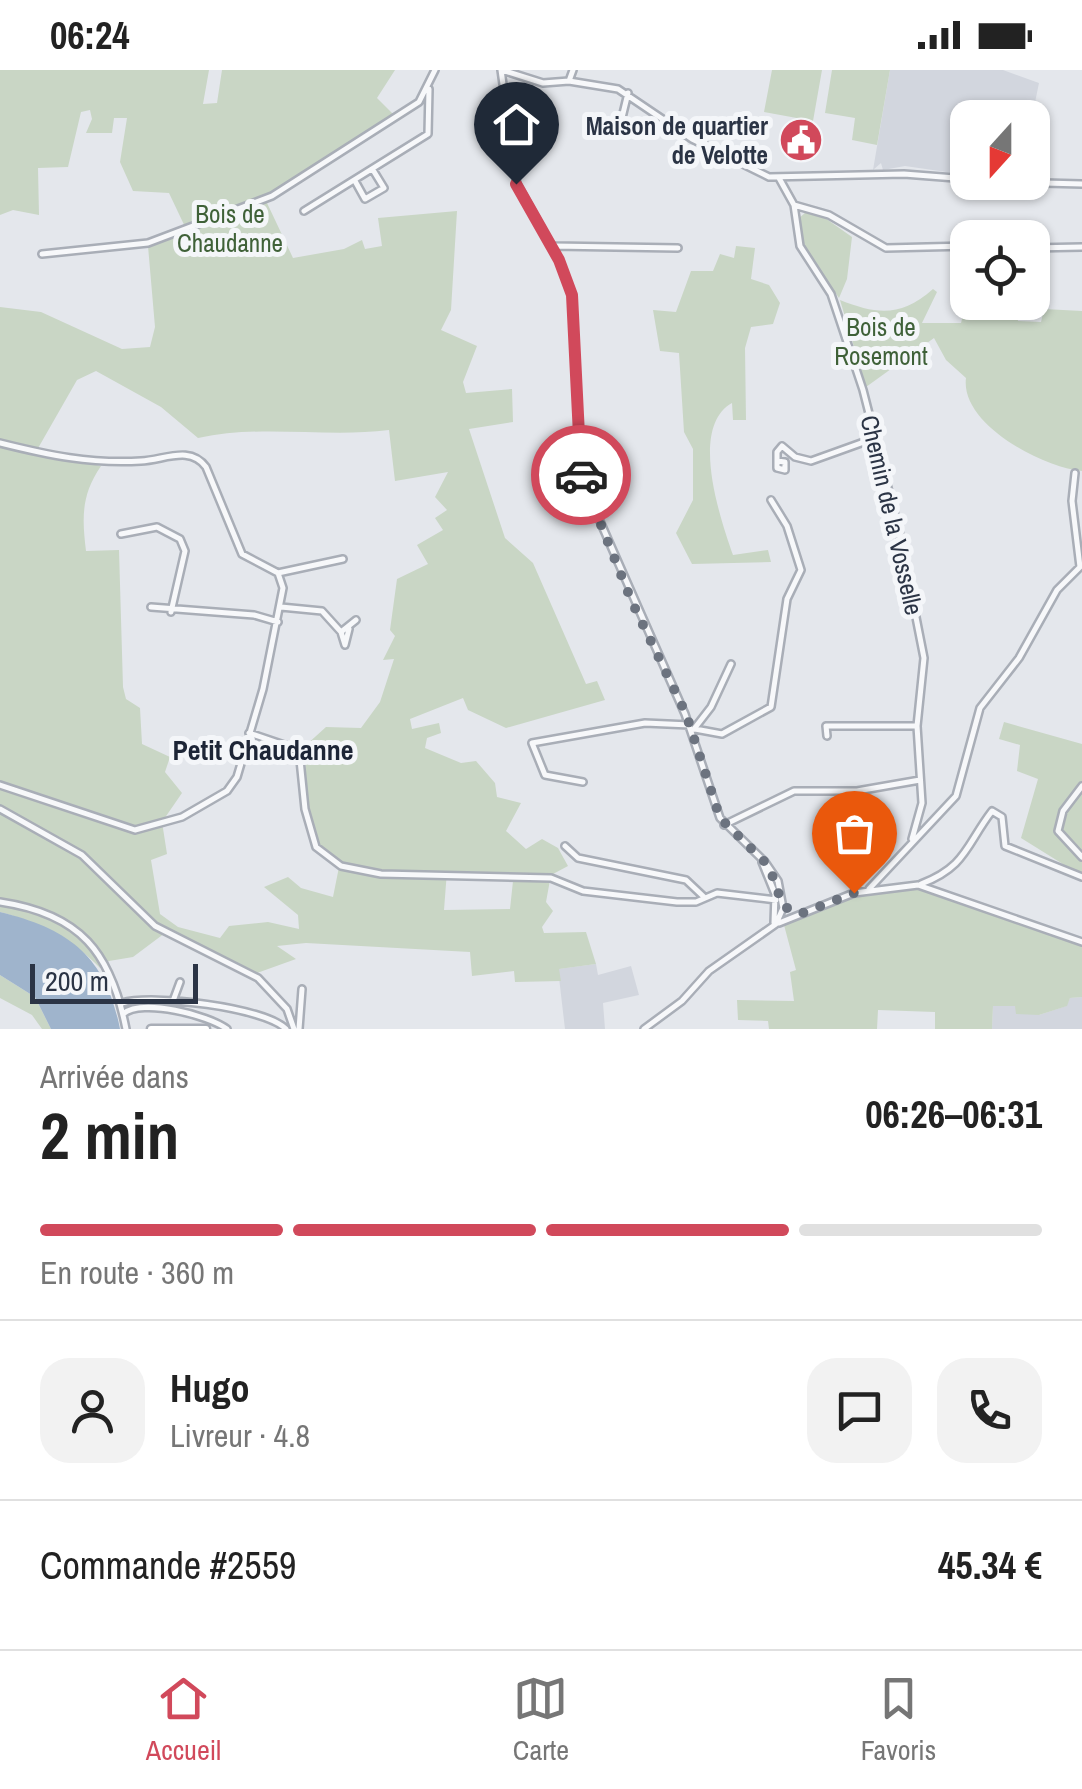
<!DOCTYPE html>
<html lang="fr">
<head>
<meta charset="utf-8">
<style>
  :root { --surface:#fff; --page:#f2f2f2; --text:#222; --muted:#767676; --line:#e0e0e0; --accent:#d1495b }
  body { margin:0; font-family:"Archivo Narrow",sans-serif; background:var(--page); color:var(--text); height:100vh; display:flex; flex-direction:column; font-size:38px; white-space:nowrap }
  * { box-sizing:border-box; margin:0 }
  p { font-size:32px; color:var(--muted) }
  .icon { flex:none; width:55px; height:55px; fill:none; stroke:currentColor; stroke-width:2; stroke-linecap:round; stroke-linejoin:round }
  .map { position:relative; height:959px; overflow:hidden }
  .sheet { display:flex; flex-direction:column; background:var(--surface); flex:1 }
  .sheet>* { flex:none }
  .needle { width:65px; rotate:201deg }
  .controls { position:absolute; left:950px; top:30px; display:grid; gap:20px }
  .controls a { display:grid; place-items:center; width:100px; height:100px; border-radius:20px; background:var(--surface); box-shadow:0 2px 8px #0004; font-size:50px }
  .scale { position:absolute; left:30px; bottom:25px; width:168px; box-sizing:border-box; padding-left:10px; border:5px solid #2b3445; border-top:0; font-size:28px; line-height:35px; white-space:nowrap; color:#2b3445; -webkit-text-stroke:8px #f4f6f9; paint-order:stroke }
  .pin { position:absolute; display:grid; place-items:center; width:85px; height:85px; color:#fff; margin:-102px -42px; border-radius:50% 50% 50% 0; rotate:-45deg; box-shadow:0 0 10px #0007 }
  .pin .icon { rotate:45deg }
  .courier { position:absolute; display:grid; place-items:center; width:100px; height:100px; margin:-50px; border:8px solid #d1495b; border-radius:50%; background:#fff; color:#222; box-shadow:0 2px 12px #0007 }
  .overview em { font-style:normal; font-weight:800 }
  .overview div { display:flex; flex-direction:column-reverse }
  .overview { display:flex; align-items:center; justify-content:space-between; height:170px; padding:0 40px }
  h1 { font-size:65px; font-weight:800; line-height:75px }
  .bar { display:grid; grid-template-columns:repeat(4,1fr); gap:15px 10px; align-content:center; height:120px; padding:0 40px }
  .bar i { height:12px; border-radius:8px; background:var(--line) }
  .bar .on { background:var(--accent) }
  .bar p { grid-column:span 4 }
  .line { display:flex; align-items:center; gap:25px; padding:0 40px; border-top:2px solid var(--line) }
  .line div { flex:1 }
  .round { display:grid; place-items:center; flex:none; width:105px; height:105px; border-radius:30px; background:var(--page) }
  .status { display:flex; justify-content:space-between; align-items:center; height:70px; padding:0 50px; background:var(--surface); direction:ltr }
  .status svg { height:28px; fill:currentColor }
  .dock { display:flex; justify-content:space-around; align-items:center; height:140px; border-top:2px solid var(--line); background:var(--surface); font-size:28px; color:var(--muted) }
  .dock a { display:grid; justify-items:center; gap:5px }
  .dock .on { color:var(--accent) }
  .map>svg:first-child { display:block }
  .built { fill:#d2d6de }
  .green { fill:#c9d6c5 }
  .water { fill:#9fb4cc }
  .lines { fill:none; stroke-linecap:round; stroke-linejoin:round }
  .minor-casing { stroke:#a9aeb7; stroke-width:10 }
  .secondary-casing { stroke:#a9aeb7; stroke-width:11 }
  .minor { stroke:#f7f8fa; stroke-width:5 }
  .secondary { stroke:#fff; stroke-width:6 }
  .done { stroke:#6c737f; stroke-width:10; stroke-dasharray:0 18 }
  .route { stroke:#d1495b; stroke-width:12 }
  .labels { text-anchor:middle; stroke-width:10; stroke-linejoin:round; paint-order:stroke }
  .poi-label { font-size:25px; font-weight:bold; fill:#2b3445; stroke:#f4f6f9; text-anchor:end }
  .park-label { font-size:25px; fill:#3f6138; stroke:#f4f6f9 }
  .street-label { font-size:25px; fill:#2b3445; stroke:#f4f6f9 }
  .neighbourhood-label { font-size:28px; font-weight:bold; fill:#1d2536; stroke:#f4f6f9 }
</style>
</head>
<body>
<div class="status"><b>06:24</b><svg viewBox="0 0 49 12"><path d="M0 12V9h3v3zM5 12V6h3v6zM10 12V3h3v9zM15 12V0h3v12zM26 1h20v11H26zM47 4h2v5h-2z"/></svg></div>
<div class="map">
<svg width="1082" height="959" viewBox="0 0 1082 959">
  <rect width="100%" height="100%" fill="#e4e7ec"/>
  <path class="built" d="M890 0H1003L1039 13 1032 47 968 48 967 105 905 96 883 100 881 93 873 100Z
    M596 894 598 905 631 896 639 925 603 933 605 959H565L558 899Z
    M1082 927V959H992L993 936H1016L1039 945 1066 936 1070 928Z"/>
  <path class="green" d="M0 0H209L203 34 217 33 222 0H395L377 28 393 44 267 133 293 188 344 179 362 170 365 179 382 176 378 148 457 141 451 240 441 260 477 276 463 312 466 323 512 319 513 352 469 359 505 468 533 493 586 614 597 611 605 630 506 658 468 640 463 628 410 649 412 659 439 653 441 663 427 668 425 678 461 693 476 691 495 713 497 727 521 733 506 761 526 779 542 769 558 778 568 796 553 804 447 801 444 840 510 839 513 811 550 810 546 832 553 841 542 857 544 863 586 862 596 894 559 899 561 911 515 912 514 901 472 906 470 882 306 873 277 876 296 889 257 903 169 860 133 887 109 891 100 898C75 871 36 851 0 842V375L101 396C81 425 82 448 86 481L119 480 123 617 126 629 140 638 142 674 170 687 165 702 182 723 162 752 167 784 151 790 160 844 178 857 220 868 229 856 268 852 299 859 298 845 264 817 288 807 301 818 333 827 340 792 319 779 306 736 305 676 326 657 361 658 380 632 394 589 383 590 395 566 390 560 397 509 428 494 417 475 443 460 435 448 447 440 435 427 448 402 395 411 389 360C326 368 261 354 198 368L161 337 96 301 77 310 37 380 0 371V237L41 242 122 279 150 277 155 257 148 176 187 161 169 123 133 121 120 92 127 48H114L112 63H86L92 49 90 40 81 42 68 97 38 98 39 145 13 140 0 145Z
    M772 0H822L813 51 764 42Z
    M832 0H890L877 75 852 70 855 48 825 43Z
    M806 142 825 148 852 167 847 209 839 228 802 175 797 150Z
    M736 176 755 178 751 209 769 215 780 233 773 254 751 257 745 278 746 350H733L732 333C689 357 720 448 733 485L768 480 771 492 692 494 676 463 693 430V379L684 362 679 283 660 281 653 240 676 242 691 201H713L720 184 734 188Z
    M933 219 937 222 922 253H961L967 230 1007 233 1008 239 1017 240 1018 251 1041 252 1044 239 1082 241V401C1043 398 960 354 966 308L946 290 934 268 866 317 840 230C878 245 901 247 933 219Z
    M1004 652 1082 674V806L1021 768 1038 709 1017 701 1020 675 999 669Z
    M913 817 939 821 1018 854 1082 874V927L1070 928 1067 936 1039 945 1016 944 1015 936H993L992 959H935V942L878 940 877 959H769L768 951 738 950 737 930 794 931 790 902 796 900 784 855 864 824Z
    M0 905 35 927 51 959H42L32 945 0 928Z"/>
  <path class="water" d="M0 842C70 859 106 887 120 959H51L35 927 0 905Z"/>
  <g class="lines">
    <g class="minor-casing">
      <path id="minor" d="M501 0 517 114 559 190 572 225 581 403 588 424 685 644 720 748 765 792 778 811 783 838 776 854 709 901 682 931 644 959
        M502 0 543 13 569 11 618 19 692 69 769 107 904 104 968 109
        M569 11 573 0
        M620 56 628 23
        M779 108 794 135 829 145 886 178 968 176
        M355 111 365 129 384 118 373 100
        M1007 112 1082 114
        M794 135 800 176 831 224 863 320 899 461 924 588 917 656 922 733 912 769
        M304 141 428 64 429 19
        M553 176 678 178
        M1032 178 1082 177
        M42 184 148 173 272 126 419 32 435 0
        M0 373C48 385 90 394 141 391 164 390 190 375 206 397L242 484 278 503 283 518 263 619 237 707 227 721 182 747 135 760 0 715
        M777 391 785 392V400L777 398V382L782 376 795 387 811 391 875 368
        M121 464 157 457 180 469 185 481 171 542
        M278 503 343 489
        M151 537 254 545 278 552
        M281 537 322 541 341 562 345 575 349 559
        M341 562 356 550
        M694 659 711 637 731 594
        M695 659 722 664 771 637 787 529 801 500 787 456 771 430
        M249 663 299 680 305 739 316 777 341 796 381 804 551 808 583 821 677 832H696L717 823 776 830
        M827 666 826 656H917
        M583 712 545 705 532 673 645 653 690 655
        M1082 716 1063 741 1058 761 1082 787
        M0 739 82 785 155 856 258 908 287 939 294 959
        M724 755 794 721H857L920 710
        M565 776 578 788 686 810 704 827
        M762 792 775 824 774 853
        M921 814C966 797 966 775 992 741L1002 747 1005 776 1082 807
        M869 819 956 726 980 638 1019 588 1057 520 1080 497 1072 431 1075 403
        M0 832C81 844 111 883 126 959
        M779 853 854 823 918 815 1082 872
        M173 931 180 912
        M122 933C152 924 264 937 286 959
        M123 944C142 928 208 945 227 959
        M299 959 302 919"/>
    </g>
    <g class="secondary-casing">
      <path id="secondary" d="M151 959H206"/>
    </g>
    <use href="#minor" class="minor"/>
    <use href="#secondary" class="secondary"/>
  </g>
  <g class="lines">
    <path class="done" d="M581 405 632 532 686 644 720 748 769 796 783 836 800 844 854 823"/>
    <path class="route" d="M516 114 559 190 572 225 581 405"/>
  </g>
  <defs>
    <g id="civic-disc" transform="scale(2.25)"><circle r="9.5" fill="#d1495b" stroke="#f4f6f9"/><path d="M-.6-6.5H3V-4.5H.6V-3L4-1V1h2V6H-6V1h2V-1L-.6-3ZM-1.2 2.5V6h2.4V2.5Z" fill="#fff"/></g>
  </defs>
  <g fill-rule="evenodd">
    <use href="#civic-disc" x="801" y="70"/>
  </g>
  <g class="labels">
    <g class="poi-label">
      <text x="768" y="65">Maison de quartier<tspan x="768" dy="29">de Velotte</tspan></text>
    </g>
    <g class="park-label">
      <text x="230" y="153">Bois de<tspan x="230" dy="29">Chaudanne</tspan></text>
      <text x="881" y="266">Bois de<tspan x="881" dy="29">Rosemont</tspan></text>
    </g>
    <g class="street-label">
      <text transform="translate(892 445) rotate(77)" y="9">Chemin de la Vosselle</text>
    </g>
    <g class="neighbourhood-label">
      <text x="263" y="690">Petit Chaudanne</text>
    </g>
  </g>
</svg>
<div class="controls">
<a><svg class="needle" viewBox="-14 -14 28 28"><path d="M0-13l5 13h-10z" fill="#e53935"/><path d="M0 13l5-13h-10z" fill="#767676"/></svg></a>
<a><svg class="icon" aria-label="locate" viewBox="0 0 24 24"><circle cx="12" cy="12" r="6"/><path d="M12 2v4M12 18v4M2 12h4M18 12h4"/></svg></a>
</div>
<div class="scale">200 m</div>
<div class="pin" style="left:854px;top:823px;background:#ea580c"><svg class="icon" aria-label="bag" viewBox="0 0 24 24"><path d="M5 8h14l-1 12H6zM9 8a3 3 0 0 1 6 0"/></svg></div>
<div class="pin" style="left:516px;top:114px;background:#1f2937"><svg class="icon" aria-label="home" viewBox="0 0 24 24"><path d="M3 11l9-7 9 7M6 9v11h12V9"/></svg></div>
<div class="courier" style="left:581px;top:405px"><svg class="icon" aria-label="car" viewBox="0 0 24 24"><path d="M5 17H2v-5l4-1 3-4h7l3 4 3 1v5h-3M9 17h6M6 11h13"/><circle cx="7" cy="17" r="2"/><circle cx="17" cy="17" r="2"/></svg></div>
</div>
<section class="sheet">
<div class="overview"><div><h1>2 min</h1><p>Arrivée dans</p></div><em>06:26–06:31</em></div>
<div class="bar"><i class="on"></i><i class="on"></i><i class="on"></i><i></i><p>En route · 360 m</p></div>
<div class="line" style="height:180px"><a class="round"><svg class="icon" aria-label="person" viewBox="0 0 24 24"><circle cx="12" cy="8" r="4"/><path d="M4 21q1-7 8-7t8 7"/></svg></a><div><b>Hugo</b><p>Livreur · 4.8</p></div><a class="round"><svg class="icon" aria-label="chat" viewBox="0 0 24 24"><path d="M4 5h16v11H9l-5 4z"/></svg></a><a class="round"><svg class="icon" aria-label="phone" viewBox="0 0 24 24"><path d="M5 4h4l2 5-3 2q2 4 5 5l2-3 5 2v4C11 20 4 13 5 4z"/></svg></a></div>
<div class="line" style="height:130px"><div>Commande #2559</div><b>45.34 €</b></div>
</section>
<nav class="dock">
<a class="on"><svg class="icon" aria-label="home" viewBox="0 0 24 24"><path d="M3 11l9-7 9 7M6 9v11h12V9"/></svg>Accueil</a>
<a><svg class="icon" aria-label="map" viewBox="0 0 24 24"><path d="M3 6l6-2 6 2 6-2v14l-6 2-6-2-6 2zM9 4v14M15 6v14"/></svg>Carte</a>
<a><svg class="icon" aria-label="saved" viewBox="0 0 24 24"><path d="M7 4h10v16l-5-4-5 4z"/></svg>Favoris</a>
</nav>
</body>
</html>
